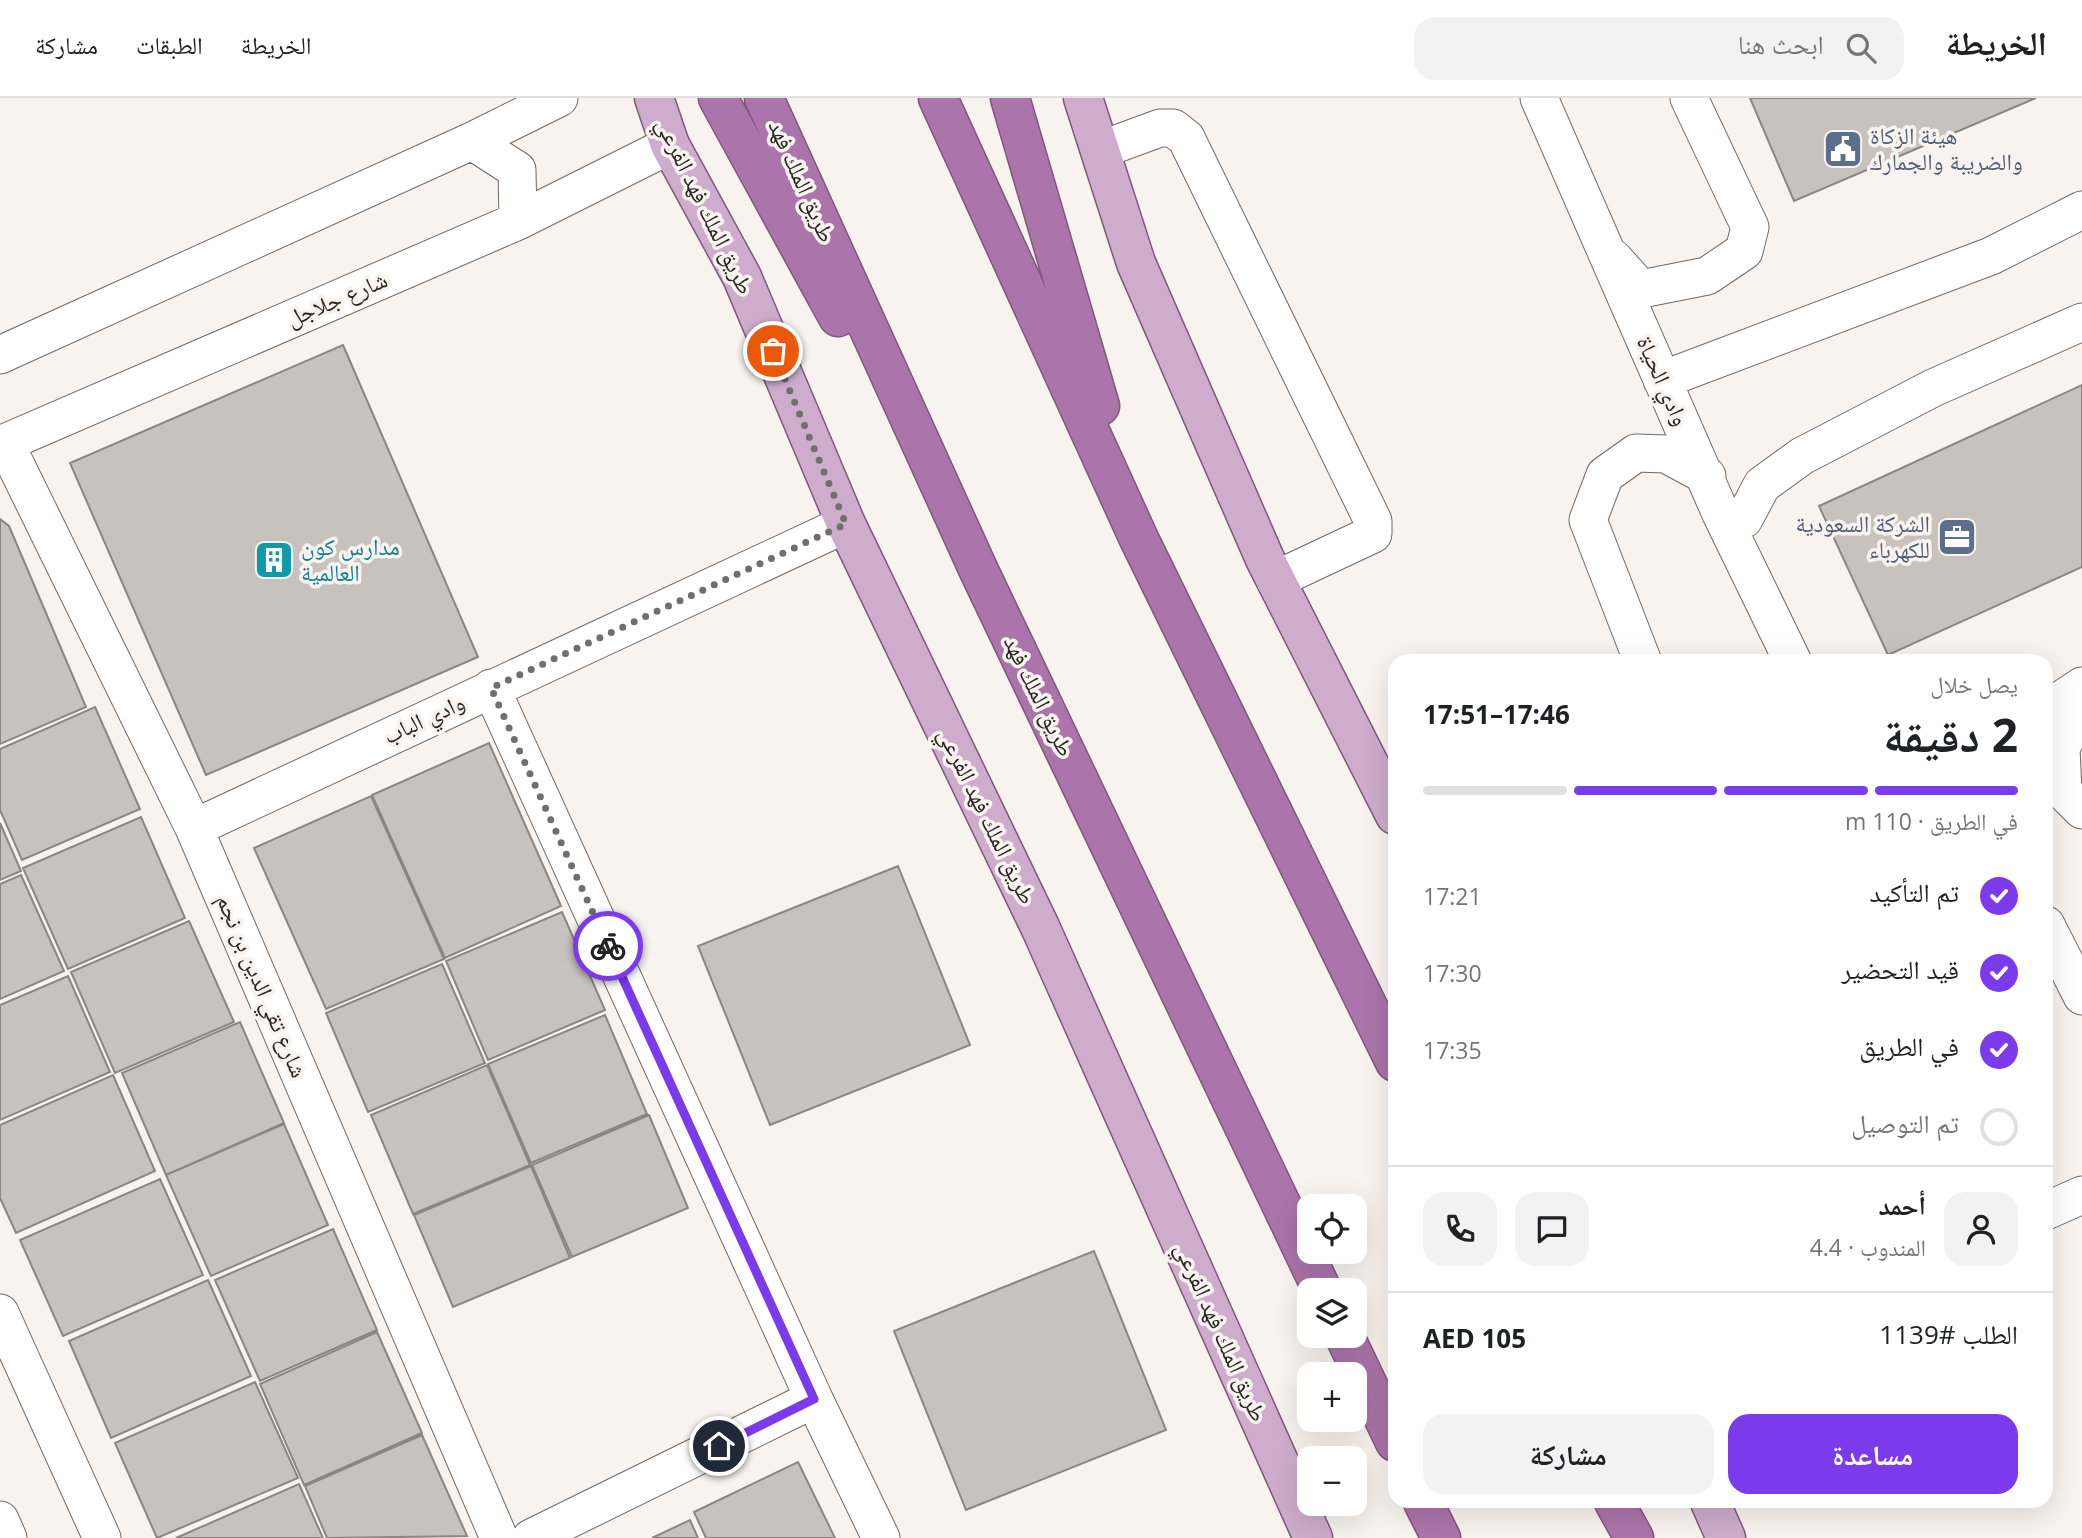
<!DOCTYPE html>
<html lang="ar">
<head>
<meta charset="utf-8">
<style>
  :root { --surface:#fff; --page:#f2f2f2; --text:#202124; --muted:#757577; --line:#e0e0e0; --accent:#7c3aed }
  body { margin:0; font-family:"Open Sans","Noto Naskh Arabic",sans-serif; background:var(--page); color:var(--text); direction:rtl; height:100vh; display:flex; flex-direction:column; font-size:26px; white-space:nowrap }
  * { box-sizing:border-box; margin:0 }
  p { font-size:23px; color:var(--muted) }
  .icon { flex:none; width:38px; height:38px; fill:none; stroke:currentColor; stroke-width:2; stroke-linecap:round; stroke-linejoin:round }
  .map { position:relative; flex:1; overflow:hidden; direction:ltr }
  .panel { position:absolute; left:1388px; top:556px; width:665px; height:854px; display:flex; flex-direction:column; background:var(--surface); border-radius:21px; box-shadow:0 7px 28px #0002; direction:rtl }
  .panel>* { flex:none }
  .fabs { position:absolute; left:1297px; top:1096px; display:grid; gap:14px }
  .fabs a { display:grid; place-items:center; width:70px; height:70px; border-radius:14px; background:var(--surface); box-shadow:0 7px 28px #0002; font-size:35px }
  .pin { position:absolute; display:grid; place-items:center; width:60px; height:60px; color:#fff; margin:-30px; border:4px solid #fff; border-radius:50%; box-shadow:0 2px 7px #0007 }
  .courier { position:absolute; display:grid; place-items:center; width:70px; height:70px; margin:-35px; border:5px solid #7c3aed; border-radius:50%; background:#fff; color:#222; box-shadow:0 2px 9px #0007 }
  .head em { font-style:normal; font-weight:700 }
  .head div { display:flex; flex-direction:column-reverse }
  .head { display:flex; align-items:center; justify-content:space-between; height:119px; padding:0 35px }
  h1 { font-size:46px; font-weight:700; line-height:52px }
  .bar { display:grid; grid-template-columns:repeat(4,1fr); gap:10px 7px; align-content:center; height:84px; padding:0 35px }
  .bar i { height:9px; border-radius:5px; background:var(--line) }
  .bar .selected { background:var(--accent) }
  .bar p { grid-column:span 4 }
  .line { display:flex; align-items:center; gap:18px; padding:0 35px; border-top:2px solid var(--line) }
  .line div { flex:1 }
  .round { display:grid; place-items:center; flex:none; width:74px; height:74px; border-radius:21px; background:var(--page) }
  ol { padding:0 35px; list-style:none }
  li { display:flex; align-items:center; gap:21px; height:77px }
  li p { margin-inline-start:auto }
  li .icon { padding:7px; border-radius:50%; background:var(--accent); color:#fff; stroke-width:4 }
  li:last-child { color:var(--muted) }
  li i { width:38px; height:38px; border:4px solid var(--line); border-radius:50% }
  .action { display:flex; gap:14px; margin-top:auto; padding:14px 35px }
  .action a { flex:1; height:80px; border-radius:21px; background:var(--accent); color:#fff; font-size:28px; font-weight:700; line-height:80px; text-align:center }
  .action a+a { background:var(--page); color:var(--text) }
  header { display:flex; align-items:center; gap:42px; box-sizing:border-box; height:98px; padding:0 35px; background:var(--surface); border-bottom:2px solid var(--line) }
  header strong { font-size:33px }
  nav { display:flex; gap:38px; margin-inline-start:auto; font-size:24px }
  .search { width:490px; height:63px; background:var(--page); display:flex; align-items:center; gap:18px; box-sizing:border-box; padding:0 24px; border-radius:21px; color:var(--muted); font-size:26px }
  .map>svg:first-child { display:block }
  .building { fill:#c8c2be; stroke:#8b8682; stroke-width:2 }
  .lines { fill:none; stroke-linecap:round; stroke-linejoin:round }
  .minor-casing { stroke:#6f6966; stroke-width:39 }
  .major-casing { stroke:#7e597b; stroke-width:41 }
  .highway-casing { stroke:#7e597b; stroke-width:41 }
  .minor { stroke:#fff; stroke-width:37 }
  .major { stroke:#cdaccc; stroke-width:38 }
  .highway { stroke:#ab74aa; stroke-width:38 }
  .done { stroke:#726e6c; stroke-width:7; stroke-dasharray:0 12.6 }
  .route { stroke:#7c3aed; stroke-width:9 }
  .labels { text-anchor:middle; stroke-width:7; stroke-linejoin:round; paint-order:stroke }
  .service-label { font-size:23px; fill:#4e5e75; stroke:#f9f3ef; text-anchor:start }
  .street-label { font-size:23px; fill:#292725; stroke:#f9f3ef }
  .culture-label { font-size:23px; fill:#0d838f; stroke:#f9f3ef; text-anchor:start }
</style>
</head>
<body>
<header>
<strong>الخريطة</strong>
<div class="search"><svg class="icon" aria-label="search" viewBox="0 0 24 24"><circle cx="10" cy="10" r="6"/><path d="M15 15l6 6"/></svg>ابحث هنا</div>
<nav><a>الخريطة</a><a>الطبقات</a><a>مشاركة</a></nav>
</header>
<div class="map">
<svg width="2082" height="1440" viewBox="0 0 2082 1440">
  <rect width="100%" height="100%" fill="#f9f3ef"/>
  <path class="building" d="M1750 0H2036L1794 103Z
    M343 247 478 559 206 677 70 365Z
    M2082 287V469L1888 557 1819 408Z
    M0 421 9 428 86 609 0 646Z
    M95 609 140 711 22 762 0 712V651Z
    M489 645 561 808 445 860 372 697Z
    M371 698 444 861 326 911 254 750Z
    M141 719 185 820 68 871 23 770Z
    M0 725 21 773 0 782Z
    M898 768 970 947 770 1027 698 848Z
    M21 777 64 873 0 901V786Z
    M562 814 605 912 488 962 446 863Z
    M189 823 234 924 115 975 71 874Z
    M442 866 485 965 368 1014 326 915Z
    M68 878 110 974 0 1022V907Z
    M605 917 647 1016 531 1065 488 966Z
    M240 924 284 1025 166 1077 122 975Z
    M487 967 530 1067 413 1116 371 1017Z
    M113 977 155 1073 16 1135 0 1100V1027Z
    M649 1017 688 1110 572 1159 532 1067Z
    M284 1026 328 1127 211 1178 166 1077Z
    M531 1068 570 1160 453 1209 414 1117Z
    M160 1081 203 1177 63 1238 20 1142Z
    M333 1131 377 1232 260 1283 215 1182Z
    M1094 1153 1166 1332 966 1412 894 1233Z
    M208 1182 251 1278 111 1340 69 1243Z
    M377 1234 422 1335 304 1387 260 1286Z
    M255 1284 298 1380 157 1440 115 1345Z
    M422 1337 467 1438 327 1440 305 1388Z
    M798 1364 835 1440H706L694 1414Z
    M299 1386 323 1440H176Z
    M690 1422 698 1440H652Z"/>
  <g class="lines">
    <g class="minor-casing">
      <path id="minor" d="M1539 0 1721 416 1793 564
        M472 43 517 72 518 123
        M1100 52 1160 30H1173L1186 40 1373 423V436L1275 482
        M1613 160 1641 191 1707 178 1744 153 1750 129 1689 0
        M0 257 472 43 559 0
        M1662 282 1991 158 2082 112
        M5 345 194 730 499 1440
        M0 347 518 123 670 47
        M1721 416 1744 421 1762 387 1802 358 1933 290 2082 224
        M1643 564 1588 422 1605 377 1636 355 1666 356 1707 378
        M491 590 814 1301 881 1440
        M2082 609 2061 650 2063 693 2082 712
        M2046 612 2082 588
        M194 730 846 426
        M2046 827 2082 898
        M2046 1113 2082 1097
        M0 1215 102 1440
        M0 1422 8 1440
        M531 1440 814 1301"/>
    </g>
    <g class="major-casing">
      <path id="major" d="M654 0 670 47 742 179 846 426 1041 831 1313 1440
        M1083 0 1136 165 1265 461 1395 717
        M1710 1404 1726 1440"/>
    </g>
    <g class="highway-casing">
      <path id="highway" d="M718 0 838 219
        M764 0 979 473 1322 1192
        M938 0 1139 441 1395 964
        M1010 0 1100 308
        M1344 1237 1395 1344
        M1423 1404 1441 1440
        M1614 1404 1634 1440"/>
    </g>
    <use href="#minor" class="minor"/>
    <use href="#major" class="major"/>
    <use href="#highway" class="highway"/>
  </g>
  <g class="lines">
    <path class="done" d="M608 848 491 590 846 426 773 253"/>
    <path class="route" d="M608 848 814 1301 719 1348"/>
  </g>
  <defs>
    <g id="civic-square" transform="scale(2.0125)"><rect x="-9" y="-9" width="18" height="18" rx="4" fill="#5c6f8a" stroke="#f9f3ef"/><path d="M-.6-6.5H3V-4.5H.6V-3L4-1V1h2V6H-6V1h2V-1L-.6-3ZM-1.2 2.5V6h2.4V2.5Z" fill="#fff"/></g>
    <g id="office-square" transform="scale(2.0125)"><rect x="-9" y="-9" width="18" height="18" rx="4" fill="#5c6f8a" stroke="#f9f3ef"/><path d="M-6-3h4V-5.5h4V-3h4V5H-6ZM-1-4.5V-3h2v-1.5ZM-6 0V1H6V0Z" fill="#fff"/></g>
    <g id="building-square" transform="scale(2.0125)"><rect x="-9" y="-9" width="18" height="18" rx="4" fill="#0f9aa8" stroke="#f9f3ef"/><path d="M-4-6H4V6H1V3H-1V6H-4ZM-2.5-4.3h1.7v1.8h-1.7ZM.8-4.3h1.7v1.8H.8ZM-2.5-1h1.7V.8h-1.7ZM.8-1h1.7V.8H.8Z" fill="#fff"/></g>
  </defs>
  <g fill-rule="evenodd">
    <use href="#civic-square" x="1843" y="51"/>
    <use href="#office-square" x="1957" y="439"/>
    <use href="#building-square" x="274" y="462"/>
  </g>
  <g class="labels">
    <g class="service-label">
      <text x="1870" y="46">هيئة الزكاة<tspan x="1870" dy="26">والضريبة والجمارك</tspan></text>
      <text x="1930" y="434" text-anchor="end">الشركة السعودية<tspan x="1930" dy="26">للكهرباء</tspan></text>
    </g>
    <g class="street-label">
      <text transform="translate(802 83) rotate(66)" y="8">طريق الملك فهد</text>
      <text transform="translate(705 108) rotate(64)" y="8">طريق الملك فهد الفرعي</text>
      <text transform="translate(337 201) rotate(-23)" y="8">شارع جلاجل</text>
      <text transform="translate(1663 283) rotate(66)" y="8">وادي الحياة</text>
      <text transform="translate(1039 598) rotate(64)" y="8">طريق الملك فهد</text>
      <text transform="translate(424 621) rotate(-25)" y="8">وادي الباب</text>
      <text transform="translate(987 718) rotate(64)" y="8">طريق الملك فهد الفرعي</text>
      <text transform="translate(262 888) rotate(67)" y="8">شارع تقي الدين بن نجم</text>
      <text transform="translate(1221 1234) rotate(66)" y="8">طريق الملك فهد الفرعي</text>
    </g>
    <g class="culture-label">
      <text x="301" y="457">مدارس كون<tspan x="301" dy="26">العالمية</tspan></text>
    </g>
  </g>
</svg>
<div class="fabs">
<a><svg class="icon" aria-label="locate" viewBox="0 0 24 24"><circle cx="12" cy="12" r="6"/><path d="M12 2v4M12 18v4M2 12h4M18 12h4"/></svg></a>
<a><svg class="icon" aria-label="layers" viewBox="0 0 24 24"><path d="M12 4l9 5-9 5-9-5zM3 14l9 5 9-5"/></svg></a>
<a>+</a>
<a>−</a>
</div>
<div class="pin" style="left:773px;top:253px;background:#ea580c"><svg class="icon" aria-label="bag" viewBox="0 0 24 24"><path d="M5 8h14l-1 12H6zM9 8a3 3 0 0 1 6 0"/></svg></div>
<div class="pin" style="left:719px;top:1348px;background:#1f2937"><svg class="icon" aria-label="home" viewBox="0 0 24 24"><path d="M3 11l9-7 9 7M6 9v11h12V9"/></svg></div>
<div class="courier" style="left:608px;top:848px"><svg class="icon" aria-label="bike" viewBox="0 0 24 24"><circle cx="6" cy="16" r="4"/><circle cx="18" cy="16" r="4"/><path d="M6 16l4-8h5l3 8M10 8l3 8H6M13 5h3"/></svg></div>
<section class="panel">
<div class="head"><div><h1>2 دقيقة</h1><p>يصل خلال</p></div><em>17:46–17:51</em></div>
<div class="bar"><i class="selected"></i><i class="selected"></i><i class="selected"></i><i></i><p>في الطريق · 110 m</p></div>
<ol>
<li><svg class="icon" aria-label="check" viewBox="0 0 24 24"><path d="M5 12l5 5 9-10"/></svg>تم التأكيد<p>17:21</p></li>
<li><svg class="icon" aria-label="check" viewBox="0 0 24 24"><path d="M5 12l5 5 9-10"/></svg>قيد التحضير<p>17:30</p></li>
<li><svg class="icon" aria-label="check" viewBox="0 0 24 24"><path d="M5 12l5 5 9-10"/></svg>في الطريق<p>17:35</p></li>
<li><i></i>تم التوصيل</li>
</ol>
<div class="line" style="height:126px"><a class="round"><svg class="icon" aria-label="person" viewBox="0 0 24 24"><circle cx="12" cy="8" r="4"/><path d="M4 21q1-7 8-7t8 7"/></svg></a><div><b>أحمد</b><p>المندوب · 4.4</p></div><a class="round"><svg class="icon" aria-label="chat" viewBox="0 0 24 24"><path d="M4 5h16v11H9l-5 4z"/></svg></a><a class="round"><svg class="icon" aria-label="phone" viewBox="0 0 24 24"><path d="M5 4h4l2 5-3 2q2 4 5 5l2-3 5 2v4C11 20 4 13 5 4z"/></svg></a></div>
<div class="line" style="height:91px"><div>الطلب #1139</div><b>AED 105</b></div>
<div class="action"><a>مساعدة</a><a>مشاركة</a></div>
</section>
</div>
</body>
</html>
